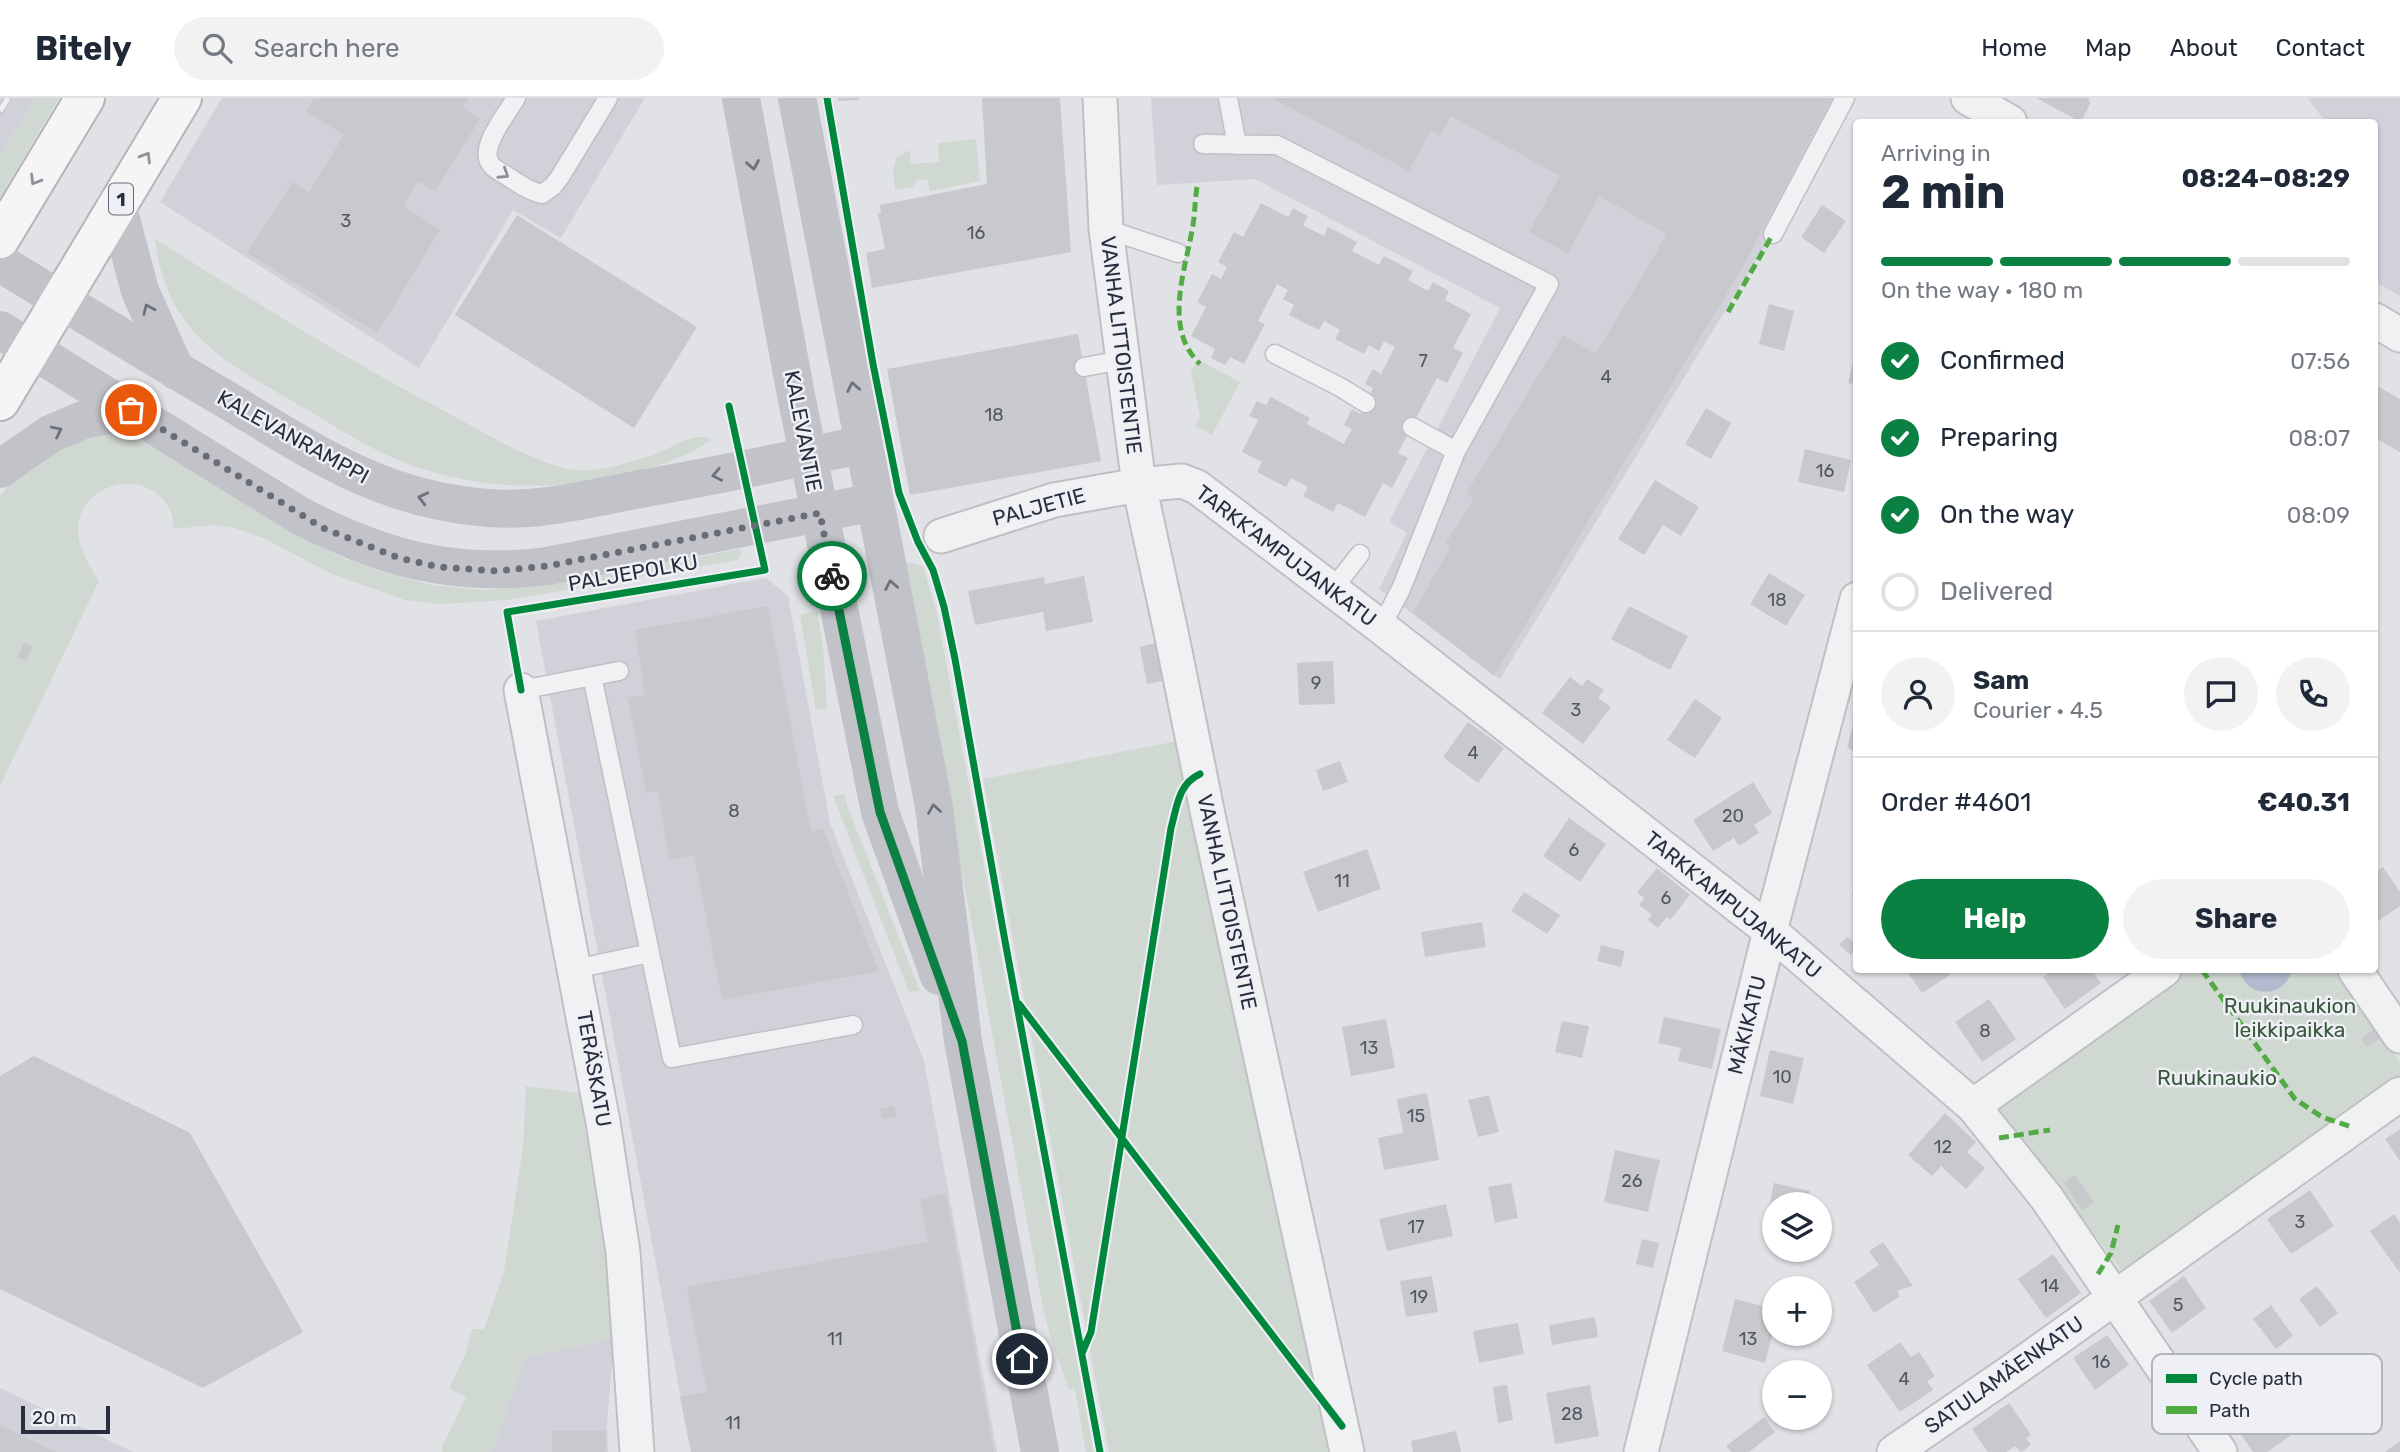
<!DOCTYPE html>
<html lang="en">
<head>
<meta charset="utf-8">
<style>
  :root { --surface:#fff; --page:#f2f2f3; --text:#1f2937; --muted:#747a83; --line:#e0e1e3; --accent:#0b8043 }
  body { margin:0; font-family:Rubik,sans-serif; background:var(--page); color:var(--text); height:100vh; display:flex; flex-direction:column; font-size:26px; white-space:nowrap }
  * { box-sizing:border-box; margin:0 }
  p { font-size:23px; color:var(--muted) }
  .icon { flex:none; width:38px; height:38px; fill:none; stroke:currentColor; stroke-width:2; stroke-linecap:round; stroke-linejoin:round }
  .map { position:relative; flex:1; overflow:hidden }
  .sheet { position:absolute; left:1853px; top:21px; width:525px; height:854px; display:flex; flex-direction:column; background:var(--surface); border-radius:7px; box-shadow:0 2px 5px #0004 }
  .sheet>* { flex:none }
  .tools { position:absolute; left:1762px; top:1094px; display:grid; gap:14px }
  .tools a { display:grid; place-items:center; width:70px; height:70px; border-radius:50%; background:var(--surface); box-shadow:0 2px 5px #0004; font-size:35px }
  .scale { position:absolute; left:21px; bottom:18px; width:89px; box-sizing:border-box; padding-left:7px; border:4px solid #2a2d3d; border-top:0; font-size:19px; line-height:24px; white-space:nowrap; color:#2a2d3d; -webkit-text-stroke:5px #eff0f5; paint-order:stroke }
  .pin { position:absolute; display:grid; place-items:center; width:60px; height:60px; color:#fff; margin:-30px; border:4px solid #fff; border-radius:50%; box-shadow:0 2px 7px #0007 }
  .courier { position:absolute; display:grid; place-items:center; width:70px; height:70px; margin:-35px; border:5px solid #0b8043; border-radius:50%; background:#fff; color:#222; box-shadow:0 2px 9px #0007 }
  .overview em { font-style:normal; font-weight:700 }
  .overview div { display:flex; flex-direction:column-reverse }
  .overview { display:flex; align-items:center; justify-content:space-between; height:119px; padding:0 28px }
  h1 { font-size:46px; font-weight:700; line-height:52px }
  .bar { display:grid; grid-template-columns:repeat(4,1fr); gap:10px 7px; align-content:center; height:84px; padding:0 28px }
  .bar i { height:9px; border-radius:5px; background:var(--line) }
  .bar .on { background:var(--accent) }
  .bar p { grid-column:span 4 }
  .line { display:flex; align-items:center; gap:18px; padding:0 28px; border-top:2px solid var(--line) }
  .line div { flex:1 }
  .round { display:grid; place-items:center; flex:none; width:74px; height:74px; border-radius:37px; background:var(--page) }
  ol { padding:0 28px; list-style:none }
  li { display:flex; align-items:center; gap:21px; height:77px }
  li p { margin-inline-start:auto }
  li .icon { padding:7px; border-radius:50%; background:var(--accent); color:#fff; stroke-width:4 }
  li:last-child { color:var(--muted) }
  li i { width:38px; height:38px; border:4px solid var(--line); border-radius:50% }
  .cta { display:flex; gap:14px; margin-top:auto; padding:14px 28px }
  .cta a { flex:1; height:80px; border-radius:42px; background:var(--accent); color:#fff; font-size:28px; font-weight:700; line-height:80px; text-align:center }
  .cta a+a { background:var(--page); color:var(--text) }
  header { display:flex; align-items:center; gap:42px; box-sizing:border-box; height:98px; padding:0 35px; background:var(--surface); border-bottom:2px solid var(--line) }
  header strong { font-size:33px }
  nav { display:flex; gap:38px; margin-inline-start:auto; font-size:24px }
  .search { width:490px; height:63px; background:var(--page); display:flex; align-items:center; gap:18px; box-sizing:border-box; padding:0 24px; border-radius:38px; color:var(--muted); font-size:26px }
  .map>svg:first-child { display:block }
  .built { fill:#d0d1d9 }
  .green { fill:#d0d8d2 }
  .water { fill:#b3b9ce }
  .building { fill:#c7c9cc }
  .lines { fill:none; stroke-linecap:round; stroke-linejoin:round }
  .lane-casing { stroke:#c0c0c4; stroke-width:21 }
  .street-casing { stroke:#c0c0c4; stroke-width:37 }
  .highway-casing { stroke:#b4b5ba; stroke-width:42 }
  .lane { stroke:#f0f1f3; stroke-width:18 }
  .street { stroke:#f0f1f3; stroke-width:33 }
  .secondary { stroke:#c2c3c8; stroke-width:38 }
  .highway { stroke:#f5f5f6; stroke-width:38 }
  .rail-casing { stroke:#cacacd; stroke-width:8 }
  .rail { stroke:#eff0f5; stroke-width:5; stroke-dasharray:16; stroke-linecap:butt }
  .quiet { stroke:#53ab46; stroke-width:5; stroke-dasharray:10 5; stroke-linecap:butt }
  .cycleway-casing { stroke:#eff0f5; stroke-width:11 }
  .cycleway { stroke:#00873e; stroke-width:7 }
  .oneway { stroke:#90919a }
  .oneway2 { stroke:#6e707c }
  .oneway3 { stroke:#8d8f98 }
  .done { stroke:#6a6c78; stroke-width:7; stroke-dasharray:0 12.6 }
  .route { stroke:#0b8043; stroke-width:9 }
  .labels { text-anchor:middle; stroke-width:5; stroke-linejoin:round; paint-order:stroke }
  .number-label { font-size:18px; fill:#535662 }
  .shield { fill:#eff0f5; stroke:#656874; stroke-width:2 }
  .shield-label { font-size:19px; font-weight:bold; fill:#2a2d3d }
  .street-label { font-size:21px; fill:#2a2d3d; stroke:#eff0f5 }
  .park-label { font-size:21px; fill:#39573b; stroke:#eff0f5 }
  .key { fill:#eff0f5; stroke:#b4b6be; stroke-width:2 }
  .key-label { font-size:19px; fill:#2a2d3d }
</style>
</head>
<body>
<header>
<strong>Bitely</strong>
<div class="search"><svg class="icon" aria-label="search" viewBox="0 0 24 24"><circle cx="10" cy="10" r="6"/><path d="M15 15l6 6"/></svg>Search here</div>
<nav><a>Home</a><a>Map</a><a>About</a><a>Contact</a></nav>
</header>
<div class="map">
<svg width="2400" height="1354" viewBox="0 0 2400 1354">
  <rect width="100%" height="100%" fill="#e1e2e6"/>
  <path class="built" d="M0 0H36L0 57Z
    M222 0H645L561 140 513 112 419 270 160 104Z
    M1151 0H1855L1500 581 1379 491 1407 435 1389 424 1500 210 1255 81 1157 87Z
    M2307 0H2400V198L2375 184V24H2326Z
    M766 480 788 498 830 725 924 963 997 1354H691L536 523Z
    M614 1240 607 1326 608 1354H492L525 1259Z
    M0 1290 133 1354H0Z"/>
  <path class="green" d="M36 0H59L0 99V57Z
    M976 41 980 83 930 93 927 81 915 83V89L895 92 893 72 897 59 910 52 911 66 939 64 938 45Z
    M155 141C251 201 347 262 448 315 487 336 525 360 568 371 592 377 634 364 657 355 673 350 694 332 711 342 681 363 648 371 613 379 537 395 460 390 389 358 355 343 324 321 292 303 219 260 166 233 155 141Z
    M1198 262 1240 284 1212 337 1195 328 1200 319 1191 274Z
    M109 334 130 338 157 350 338 458 383 474 432 487 484 492 546 487 740 451 741 455 738 462 508 502 440 506 405 502 332 476 265 441 235 430 214 427 173 431C173 426 173 419 171 414 151 367 77 383 78 433 78 451 91 469 99 483L0 688V398L11 384 53 348Z
    M900 463 923 468 937 516 1094 1354H1086L1076 1297 1074 1290 1069 1292 1051 1241 1043 1210 973 832Z
    M817 513 823 547 827 610 816 612 800 517Z
    M1182 642 1183 659 1181 669 1328 1354H1109L983 681Z
    M844 696 848 710 920 893 909 894 833 698Z
    M2187 872H2337L2400 964V980L2125 1177 1997 1008Z
    M526 988 579 995 605 1153 614 1240 525 1259 492 1354H443L441 1351 466 1299 449 1291 465 1257 472 1231H484L504 1174 523 1049Z"/>
  <path class="water" d="M2239 872H2292C2284 901 2247 901 2239 872Z"/>
  <path class="building" d="M314 0H469L462 10 480 21 435 93 418 83 403 108 440 132 377 235 247 155 293 84 309 94 344 37 306 13Z
    M838 0H859V2L838 3Z
    M982 0H1060L1071 154 872 190 866 155 885 151 878 115H881L880 107 987 86Z
    M1272 0H1832L1740 174 1494 578 1413 515 1451 448 1446 445 1474 401 1466 396 1563 237 1596 256 1667 136 1599 98 1568 155 1529 134 1560 78 1451 18 1440 38 1431 32 1409 73Z
    M2036 0H2090L2088 3 2091 4 2081 24Z
    M1261 105 1288 119 1293 110 1308 118 1303 127 1324 138 1328 129 1357 144 1352 153 1379 167 1384 158 1413 173 1408 182 1428 193 1433 184 1449 193 1445 202 1471 216 1453 250 1463 255 1447 285 1437 280 1398 355 1408 360 1392 390 1383 385 1365 419 1338 405 1333 414 1303 398 1308 389 1291 380 1286 389 1257 374 1262 364 1242 354 1258 322 1249 318 1257 303 1266 307 1271 299 1310 320 1307 326 1344 346 1352 331 1344 327 1352 311 1360 316 1373 290 1365 286 1373 271 1381 276 1395 249 1384 243 1379 253 1369 247 1364 256 1335 241 1340 232 1324 223 1319 232 1289 217 1294 207 1283 201 1288 192 1277 186 1258 223 1265 226 1244 266 1230 259 1225 267 1211 260 1215 251 1191 238 1206 209 1197 204 1212 176 1221 181 1227 169 1218 164 1234 134 1243 139Z
    M1822 107 1846 123 1824 155 1801 139Z
    M517 117 697 229 634 330 455 217Z
    M1769 206 1794 213 1784 253 1759 246Z
    M1078 236 1101 363 910 397 887 271Z
    M1856 252H1857V287L1848 285Z
    M2379 289 2400 301V354L2375 340V297Z
    M1706 310 1731 325 1711 361 1685 346Z
    M1805 351 1851 362 1844 394 1798 384Z
    M1655 382 1699 409 1681 438 1663 427 1644 457 1618 441Z
    M1769 475 1805 497 1786 528 1750 506Z
    M1084 478 1093 524 1046 533 1043 514 975 527 968 493 1044 479 1045 486Z
    M768 508 811 733 823 731 879 873 722 902 694 757 669 762 658 693 646 695 628 600 645 597 635 532Z
    M1629 508 1688 538 1670 572 1611 541Z
    M24 545 33 549 26 563 17 559Z
    M1155 545 1163 583 1147 586 1140 549Z
    M1333 563 1335 606 1299 607 1297 565Z
    M1570 579 1582 588 1587 581 1604 592 1598 600 1611 609 1583 646 1542 615Z
    M1695 601 1722 620 1695 660 1667 642Z
    M1856 615H1857V653L1847 650Z
    M1468 624 1504 650 1478 685 1443 659Z
    M1340 663 1348 684 1323 693 1316 672Z
    M1753 684 1772 715 1754 727 1759 735 1739 748 1734 740 1713 753 1693 722Z
    M1569 720 1606 746 1580 784 1543 758Z
    M1367 751 1381 791 1318 814 1303 774Z
    M2383 769 2400 794V808L2375 825V774Z
    M1657 770 1690 797 1670 822 1667 819 1658 830 1648 822 1652 817 1639 807 1644 800 1637 794Z
    M1856 782 1857 783V799L1852 798Z
    M1524 794 1560 817 1547 836 1511 813Z
    M1482 824 1486 849 1425 859 1421 834Z
    M1847 839 1857 847 1851 857 1839 847Z
    M1601 847 1625 853 1621 869 1597 863Z
    M1906 872H1946L1950 877 1922 895Z
    M2054 872H2092L2101 885 2065 911 2043 879Z
    M1989 901 2016 941 1982 964 1955 924Z
    M1664 919 1721 931 1712 971 1678 963 1681 950 1658 945Z
    M1386 921 1395 970 1351 978 1342 929Z
    M1562 923 1589 928 1582 960 1555 954Z
    M2378 929 2384 937 2367 949 2361 940Z
    M1770 952 1804 960 1793 1006 1760 998Z
    M34 958 190 1035 303 1234 203 1290 0 1191V978Z
    M1427 995 1439 1062 1384 1072 1378 1040 1403 1035 1397 1001Z
    M1489 997 1499 1034 1478 1039 1468 1002Z
    M894 1008 896 1019 882 1021 880 1011Z
    M1945 1015 1976 1044 1967 1054 1985 1070 1966 1091 1941 1068 1932 1078 1908 1057Z
    M2400 1031V1063L2385 1041Z
    M1615 1052 1660 1062 1648 1114 1604 1104Z
    M2075 1077 2094 1104 2082 1112 2064 1085Z
    M1511 1085 1518 1120 1495 1125 1488 1089Z
    M1774 1085 1810 1093 1807 1106H1774V1120L1767 1118Z
    M2310 1092 2334 1128 2291 1156 2267 1121Z
    M946 1096 994 1354H691L680 1299 707 1294 687 1189 928 1144 920 1101Z
    M1446 1106 1453 1138 1387 1153 1379 1121Z
    M2394 1116 2400 1125V1175L2370 1133Z
    M1642 1141 1659 1145 1653 1170 1636 1166Z
    M1883 1144 1913 1188 1897 1193 1900 1198 1874 1215 1854 1184 1879 1167 1869 1153Z
    M2053 1156 2081 1195 2046 1220 2018 1181Z
    M1432 1178 1438 1214 1406 1219 1400 1183Z
    M2184 1178 2206 1210 2172 1235 2149 1203Z
    M2317 1188 2338 1215 2320 1229 2299 1201Z
    M1735 1201 1774 1211V1229L1765 1265 1722 1253Z
    M2271 1207 2293 1238 2276 1251 2253 1221Z
    M1595 1219 1598 1239 1552 1247 1549 1227Z
    M1518 1225 1524 1256 1479 1265 1473 1233Z
    M2107 1237 2129 1267 2095 1292 2073 1260Z
    M1900 1244 1911 1259 1919 1254 1935 1278 1927 1283 1933 1292 1900 1314 1867 1267Z
    M1507 1287 1513 1322 1498 1325 1493 1289Z
    M1590 1287 1599 1338 1555 1346 1546 1295Z
    M2265 1296 2293 1336 2267 1354H2253L2230 1321Z
    M2009 1305 2031 1337 2026 1340 2031 1347 2021 1354 2015 1348 2006 1354H1988L1972 1331Z
    M1764 1319 1775 1334 1749 1354H1731L1726 1348Z
    M0 1327 56 1354H0Z
    M552 1333H606V1354H552Z
    M1456 1333 1461 1354H1413L1411 1343Z
    M2400 1343V1354H2385Z"/>
  <g class="lines">
    <g class="lane-casing">
      <path id="lane" d="M516 0C508 14 479 49 490 65 493 71 501 74 507 78 519 86 529 93 542 96L553 88 560 79 608 0
        M1228 0 1237 47
        M1203 46 1277 47 1549 186 1456 353 1401 491 1381 529
        M1106 131 1178 155
        M1773 136 1845 0
        M1275 256 1340 289 1366 305
        M1084 269 1122 262
        M1412 329 1456 353
        M1332 492 1360 456
        M592 578 672 960 853 927
        M521 592 619 573
        M575 871 650 855"/>
    </g>
    <g class="street-casing">
      <path id="street" d="M1100 0 1106 131 1139 387 1171 534 1209 722 1347 1354
        M1968 0 2010 24
        M2375 222 2400 237
        M941 438 1054 402 1139 387 1182 383 1197 389 1381 529 1770 833 1973 1008 2046 1099 2220 1354
        M521 592 603 1024 623 1154 637 1354
        M2355 872 2400 938
        M1973 1008 2164 872
        M1641 1354 1770 833 1857 501
        M1894 1354 2012 1273 2400 996"/>
    </g>
    <g class="highway-casing">
      <path id="highway" d="M0 141 85 0
        M0 303 182 0"/>
    </g>
    <use href="#lane" class="lane"/>
    <use href="#street" class="street"/>
    <path class="secondary" d="M741 0 795 292 880 714 939 878
      M797 0 934 709 963 943 1040 1354
      M117 106 140 193 176 273
      M0 165C76 211 151 258 227 302 315 355 382 402 488 410 537 414 588 401 635 392 712 378 788 363 864 346
      M0 232 297 416C380 460 453 480 547 468L875 404
      M0 371 50 336 83 322 131 312"/>
    <use href="#highway" class="highway"/>
    <g class="rail-casing">
      <path id="rail" d="M0 13 8 0"/>
    </g>
    <use href="#rail" class="rail"/>
    <path class="quiet" d="M1197 89C1195 102 1195 114 1193 127 1186 171 1162 230 1200 266
      M1728 214 1773 136
      M2202 872 2295 1001 2322 1019 2352 1029
      M1999 1040 2050 1032
      M2098 1176 2111 1155 2118 1127"/>
    <g class="cycleway-casing">
      <path id="cycleway" d="M827 0 873 266 899 395 918 444 933 472 944 509 955 561 1005 843 1100 1354
        M521 592 507 514 765 472 729 308
        M1019 906 1342 1328
        M1082 1255 1091 1234 1171 730C1177 709 1178 686 1200 676"/>
    </g>
    <use href="#cycleway" class="cycleway"/>
  </g>
  <defs><path id="oneway-chevron" d="M-2-3.5L2.5 0L-2 3.5" fill="none" stroke-width="1.6" stroke-linecap="round" stroke-linejoin="round" transform="scale(1.75)"/></defs>
  <g class="oneway">
    <use href="#oneway-chevron" transform="translate(146 59) rotate(-59)"/>
    <use href="#oneway-chevron" transform="translate(35 82) rotate(121)"/>
  </g>
  <g class="oneway2">
    <use href="#oneway-chevron" transform="translate(753 67) rotate(80)"/>
    <use href="#oneway-chevron" transform="translate(148 211) rotate(-114)"/>
    <use href="#oneway-chevron" transform="translate(853 289) rotate(-101)"/>
    <use href="#oneway-chevron" transform="translate(57 333) rotate(-26)"/>
    <use href="#oneway-chevron" transform="translate(717 377) rotate(169)"/>
    <use href="#oneway-chevron" transform="translate(423 400) rotate(-166)"/>
    <use href="#oneway-chevron" transform="translate(891 487) rotate(-101)"/>
    <use href="#oneway-chevron" transform="translate(934 711) rotate(-99)"/>
  </g>
  <use class="oneway3" href="#oneway-chevron" transform="translate(504 76) rotate(33)"/>
  <g class="lines">
    <path class="done" d="M131 312 323 430 399 460 439 469 496 473 547 468 820 415 832 478"/>
    <path class="route" d="M832 478 880 714 962 943 1022 1261"/>
  </g>
  <g class="labels">
    <g class="number-label">
      <text x="346" y="129">3</text>
      <text x="976" y="141">16</text>
      <text x="1423" y="269">7</text>
      <text x="1606" y="285">4</text>
      <text x="994" y="323">18</text>
      <text x="1825" y="379">16</text>
      <text x="1777" y="508">18</text>
      <text x="1316" y="591">9</text>
      <text x="1576" y="618">3</text>
      <text x="1473" y="661">4</text>
      <text x="734" y="719">8</text>
      <text x="1733" y="724">20</text>
      <text x="1574" y="758">6</text>
      <text x="1342" y="789">11</text>
      <text x="1666" y="806">6</text>
      <text x="1985" y="939">8</text>
      <text x="1369" y="956">13</text>
      <text x="1782" y="985">10</text>
      <text x="1416" y="1024">15</text>
      <text x="1943" y="1055">12</text>
      <text x="1632" y="1089">26</text>
      <text x="2300" y="1130">3</text>
      <text x="1416" y="1135">17</text>
      <text x="2050" y="1194">14</text>
      <text x="1419" y="1205">19</text>
      <text x="2178" y="1213">5</text>
      <text x="835" y="1247">11</text>
      <text x="1748" y="1247">13</text>
      <text x="2101" y="1270">16</text>
      <text x="1904" y="1287">4</text>
      <text x="1572" y="1322">28</text>
      <text x="733" y="1331">11</text>
    </g>
    <rect class="shield" x="109" y="85.5" width="24" height="31" rx="5"/>
    <g class="shield-label">
      <text x="121" y="108">1</text>
    </g>
    <g class="street-label">
      <text transform="translate(1121 247) rotate(83)" y="7">VANHA LITTOISTENTIE</text>
      <text transform="translate(803 333) rotate(79)" y="7">KALEVANTIE</text>
      <text transform="translate(293 339) rotate(29)" y="7">KALEVANRAMPPI</text>
      <text transform="translate(1039 409) rotate(-15)" y="7">PALJETIE</text>
      <text transform="translate(1286 458) rotate(37)" y="7">TARKK'AMPUJANKATU</text>
      <text transform="translate(633 475) rotate(-10)" y="7">PALJEPOLKU</text>
      <text transform="translate(1227 804) rotate(78)" y="7">VANHA LITTOISTENTIE</text>
      <text transform="translate(1733 807) rotate(39)" y="7">TARKK'AMPUJANKATU</text>
      <text transform="translate(1747 927) rotate(-76)" y="7">MÄKIKATU</text>
      <text transform="translate(594 971) rotate(80)" y="7">TERÄSKATU</text>
      <text transform="translate(2004 1277) rotate(-35)" y="7">SATULAMÄENKATU</text>
    </g>
    <g class="park-label">
      <text x="2290" y="915">Ruukinaukion<tspan x="2290" dy="24">leikkipaikka</tspan></text>
      <text x="2217" y="987">Ruukinaukio</text>
    </g>
  </g>
  <rect x="2152" y="1256" width="230" height="80" rx="10" class="key"/>
  <rect x="2166" y="1276" width="31" height="9" fill="#00873e"/>
  <rect x="2166" y="1308" width="31" height="8" fill="#53ab46"/>
  <g class="key-label">
    <text x="2209" y="1287">Cycle path</text>
    <text x="2209" y="1319">Path</text>
  </g>
</svg>
<div class="tools">
<a><svg class="icon" aria-label="layers" viewBox="0 0 24 24"><path d="M12 4l9 5-9 5-9-5zM3 14l9 5 9-5"/></svg></a>
<a>+</a>
<a>−</a>
</div>
<div class="scale">20 m</div>
<div class="pin" style="left:131px;top:312px;background:#ea580c"><svg class="icon" aria-label="bag" viewBox="0 0 24 24"><path d="M5 8h14l-1 12H6zM9 8a3 3 0 0 1 6 0"/></svg></div>
<div class="pin" style="left:1022px;top:1261px;background:#1f2937"><svg class="icon" aria-label="home" viewBox="0 0 24 24"><path d="M3 11l9-7 9 7M6 9v11h12V9"/></svg></div>
<div class="courier" style="left:832px;top:478px"><svg class="icon" aria-label="bike" viewBox="0 0 24 24"><circle cx="6" cy="16" r="4"/><circle cx="18" cy="16" r="4"/><path d="M6 16l4-8h5l3 8M10 8l3 8H6M13 5h3"/></svg></div>
<section class="sheet">
<div class="overview"><div><h1>2 min</h1><p>Arriving in</p></div><em>08:24–08:29</em></div>
<div class="bar"><i class="on"></i><i class="on"></i><i class="on"></i><i></i><p>On the way · 180 m</p></div>
<ol>
<li><svg class="icon" aria-label="check" viewBox="0 0 24 24"><path d="M5 12l5 5 9-10"/></svg>Confirmed<p>07:56</p></li>
<li><svg class="icon" aria-label="check" viewBox="0 0 24 24"><path d="M5 12l5 5 9-10"/></svg>Preparing<p>08:07</p></li>
<li><svg class="icon" aria-label="check" viewBox="0 0 24 24"><path d="M5 12l5 5 9-10"/></svg>On the way<p>08:09</p></li>
<li><i></i>Delivered</li>
</ol>
<div class="line" style="height:126px"><a class="round"><svg class="icon" aria-label="person" viewBox="0 0 24 24"><circle cx="12" cy="8" r="4"/><path d="M4 21q1-7 8-7t8 7"/></svg></a><div><b>Sam</b><p>Courier · 4.5</p></div><a class="round"><svg class="icon" aria-label="chat" viewBox="0 0 24 24"><path d="M4 5h16v11H9l-5 4z"/></svg></a><a class="round"><svg class="icon" aria-label="phone" viewBox="0 0 24 24"><path d="M5 4h4l2 5-3 2q2 4 5 5l2-3 5 2v4C11 20 4 13 5 4z"/></svg></a></div>
<div class="line" style="height:91px"><div>Order #4601</div><b>€40.31</b></div>
<div class="cta"><a>Help</a><a>Share</a></div>
</section>
</div>
</body>
</html>
